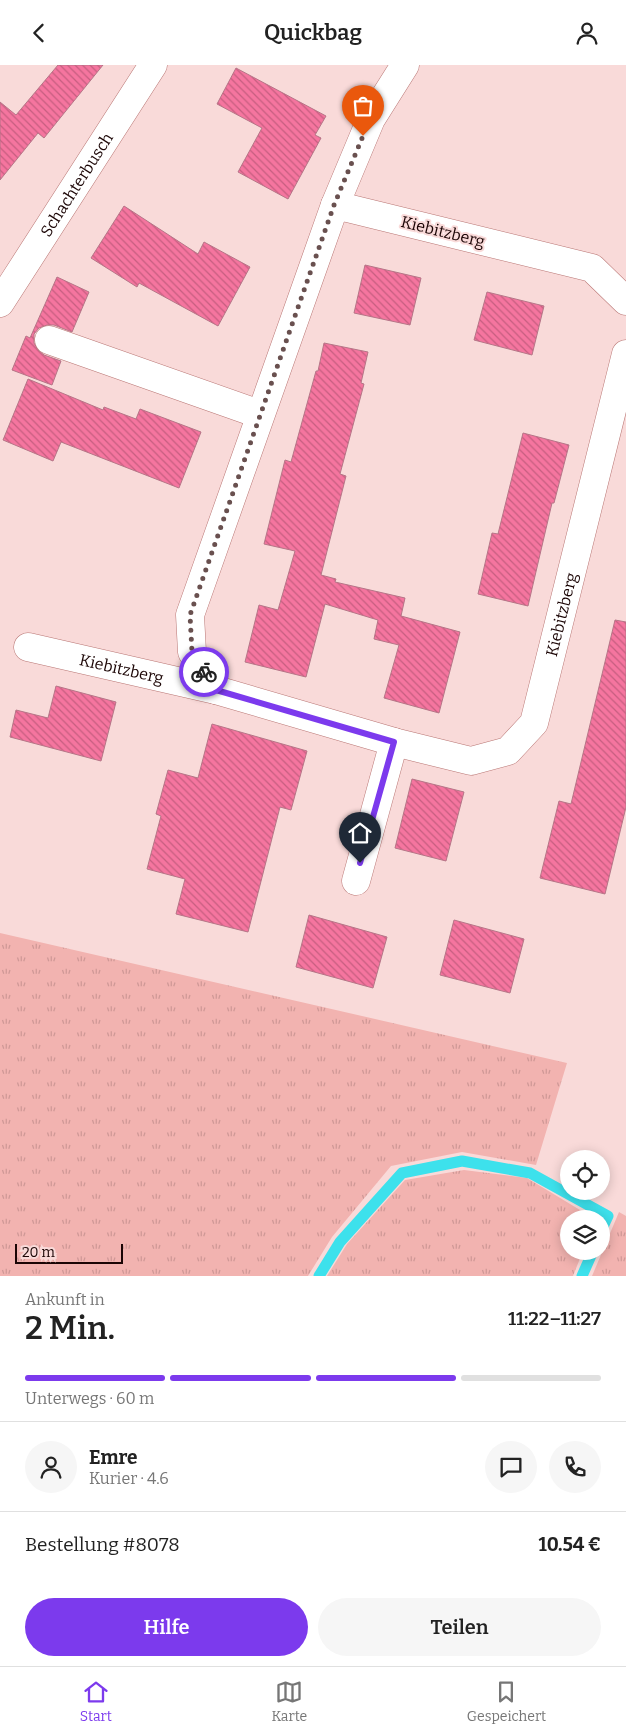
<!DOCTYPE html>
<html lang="de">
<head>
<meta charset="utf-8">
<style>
  :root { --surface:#fff; --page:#f6f6f6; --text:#222; --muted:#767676; --line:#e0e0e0; --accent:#7c3aed }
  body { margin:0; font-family:Bitter,serif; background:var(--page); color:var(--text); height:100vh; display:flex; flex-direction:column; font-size:19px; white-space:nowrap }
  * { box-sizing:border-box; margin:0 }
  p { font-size:16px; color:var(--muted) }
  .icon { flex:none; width:28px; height:28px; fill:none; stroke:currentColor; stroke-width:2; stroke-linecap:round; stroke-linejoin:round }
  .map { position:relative; height:1211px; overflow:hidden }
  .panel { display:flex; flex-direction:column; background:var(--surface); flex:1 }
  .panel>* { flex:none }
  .tools { position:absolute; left:560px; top:1085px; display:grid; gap:10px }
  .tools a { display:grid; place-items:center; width:50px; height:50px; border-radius:50%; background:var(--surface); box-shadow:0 2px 12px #0003; font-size:25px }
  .scale { position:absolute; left:15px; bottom:12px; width:108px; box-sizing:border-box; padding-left:5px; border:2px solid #1b0505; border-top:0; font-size:14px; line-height:18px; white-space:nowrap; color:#1b0505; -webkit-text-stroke:4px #f9dad9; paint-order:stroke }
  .pin { position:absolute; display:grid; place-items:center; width:42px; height:42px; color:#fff; margin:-51px -21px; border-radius:50% 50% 50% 0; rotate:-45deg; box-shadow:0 0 5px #0007 }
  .pin .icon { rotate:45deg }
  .courier { position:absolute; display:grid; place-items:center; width:50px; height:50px; margin:-25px; border:4px solid #7c3aed; border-radius:50%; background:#fff; color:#222; box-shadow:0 1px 6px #0007 }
  .summary em { font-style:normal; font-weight:600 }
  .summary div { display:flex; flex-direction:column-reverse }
  .summary { display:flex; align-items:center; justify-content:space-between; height:85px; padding:0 25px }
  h1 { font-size:32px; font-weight:600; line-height:38px }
  .bar { display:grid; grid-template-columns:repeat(4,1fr); gap:8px 5px; align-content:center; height:60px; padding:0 25px }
  .bar i { height:6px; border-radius:4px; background:var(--line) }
  .bar .current { background:var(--accent) }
  .bar p { grid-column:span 4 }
  .line { display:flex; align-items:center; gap:12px; padding:0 25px; border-top:1px solid var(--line) }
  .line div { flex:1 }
  .round { display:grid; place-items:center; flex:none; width:52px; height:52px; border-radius:26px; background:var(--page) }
  .action { display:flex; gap:10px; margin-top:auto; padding:10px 25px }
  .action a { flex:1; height:58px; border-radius:30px; background:var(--accent); color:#fff; font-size:20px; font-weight:600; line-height:58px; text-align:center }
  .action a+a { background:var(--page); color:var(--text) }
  header { display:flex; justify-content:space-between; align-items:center; height:65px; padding:0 25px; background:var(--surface); font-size:22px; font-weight:600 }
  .menu { display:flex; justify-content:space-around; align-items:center; height:70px; border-top:1px solid var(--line); background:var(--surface); font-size:14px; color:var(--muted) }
  .menu a { display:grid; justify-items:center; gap:2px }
  .menu .current { color:var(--accent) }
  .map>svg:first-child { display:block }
  .grass { fill:url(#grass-tufts) }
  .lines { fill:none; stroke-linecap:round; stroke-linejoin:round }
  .stream { stroke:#3de1ec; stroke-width:11 }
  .building { fill:url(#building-back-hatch); stroke:#b67587 }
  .street-casing { stroke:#b97674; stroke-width:29 }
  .street { stroke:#fff; stroke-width:28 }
  .done { stroke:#69504f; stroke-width:5; stroke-dasharray:0 9 }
  .route { stroke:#7c3aed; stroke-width:6 }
  .labels { text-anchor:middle; stroke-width:4; stroke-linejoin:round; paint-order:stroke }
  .street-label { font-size:16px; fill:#1b0505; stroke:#f9dad9 }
</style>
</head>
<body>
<header><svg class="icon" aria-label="back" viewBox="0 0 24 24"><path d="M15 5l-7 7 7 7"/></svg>Quickbag<svg class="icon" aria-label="person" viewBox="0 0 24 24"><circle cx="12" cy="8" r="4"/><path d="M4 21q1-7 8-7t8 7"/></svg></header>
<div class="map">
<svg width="626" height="1211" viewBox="0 0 626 1211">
  <defs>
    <pattern id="grass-tufts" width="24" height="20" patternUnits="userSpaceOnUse" patternTransform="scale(1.25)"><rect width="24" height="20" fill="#f2b3b0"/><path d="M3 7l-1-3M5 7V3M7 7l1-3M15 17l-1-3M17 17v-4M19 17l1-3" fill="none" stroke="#cf9896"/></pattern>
    <pattern id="building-back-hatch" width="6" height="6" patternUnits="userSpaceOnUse" patternTransform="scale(1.25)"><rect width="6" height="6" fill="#f5759f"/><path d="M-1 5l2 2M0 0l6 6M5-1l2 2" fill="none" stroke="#c65e80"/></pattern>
  </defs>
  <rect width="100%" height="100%" fill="#f9dad9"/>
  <path class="grass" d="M0 868 567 998 536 1100 462 1087 391 1101 332 1172 308 1211H0Z
    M464 1105 527 1113 595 1154H569V1186H583L573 1211H327L347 1179 405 1115Z
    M619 1147 626 1151V1211H592Z"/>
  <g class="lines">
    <path class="stream" d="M319 1211 340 1177 402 1108 462 1096 530 1108 608 1151 601 1166
      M582 1211 593 1186"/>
  </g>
  <path class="building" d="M58 0H103L44 73 38 68 0 115V37L16 50Z
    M236 3 326 51 315 70 321 73 288 134 238 107 262 63 217 39Z
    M124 141 198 189 204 177 250 202 218 261 139 218 137 222 91 193Z
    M365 200 421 213 410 260 354 248Z
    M57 212 89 227 72 267 54 260H47L39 263 34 269V278L38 285 44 290 61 296 52 320 12 305 26 271 30 273Z
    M487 227 544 241 532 290 474 275Z
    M324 278 368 287 361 318 364 319 340 409 346 411 321 510 336 514 335 517 405 533 401 551 460 567 439 648 384 633 399 580 374 574 378 555 325 539 306 612 245 597 259 540 278 545 295 486 264 479 285 395 291 397 316 306H318Z
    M28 314 103 345 104 342 136 354 140 344 201 367 179 423 61 377 53 396 3 375Z
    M523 368 569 380 554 438H552L528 541 478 529 492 468 498 469Z
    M615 555 626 557V742L605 829 540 813 559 736 571 739Z
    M56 621 116 637 101 696 10 672 16 645 48 653Z
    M212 659 307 686 291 745 280 742 248 867 176 849 185 814 147 804 161 751 156 749 168 705 198 713Z
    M412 714 464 727 446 796 395 783Z
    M309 850 387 872 373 923 296 902Z
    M454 855 524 874 510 928 440 910Z"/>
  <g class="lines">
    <g class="street-casing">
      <g id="street">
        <path d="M335 140 371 54 405 0"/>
        <path id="s1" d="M626 236 592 203 335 140 190 550 192 587 216 625 394 677 471 696 508 686 534 658 626 289"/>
        <path id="s2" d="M0 238 153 0"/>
        <path d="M49 275 259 349"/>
        <path id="s3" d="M28 582 216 625"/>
        <path d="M356 816 394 677"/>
      </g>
    </g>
    <use href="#street" class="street"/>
  </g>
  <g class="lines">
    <path class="done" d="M204 607 192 587 190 550 334 140 363 71"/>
    <path class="route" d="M204 607 216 625 394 677 360 798"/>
  </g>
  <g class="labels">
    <g class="street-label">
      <text dy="6" stroke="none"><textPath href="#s2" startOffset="141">Schachterbusch</textPath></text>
      <text transform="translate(443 166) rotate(14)" y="6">Kiebitzberg</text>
      <text dy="6" stroke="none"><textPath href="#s1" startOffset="1282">Kiebitzberg</textPath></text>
      <text dy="6" stroke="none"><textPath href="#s3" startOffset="96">Kiebitzberg</textPath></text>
    </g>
  </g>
</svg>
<div class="tools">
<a><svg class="icon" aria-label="locate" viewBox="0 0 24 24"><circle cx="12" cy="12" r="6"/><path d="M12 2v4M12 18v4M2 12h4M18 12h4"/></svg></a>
<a><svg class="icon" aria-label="layers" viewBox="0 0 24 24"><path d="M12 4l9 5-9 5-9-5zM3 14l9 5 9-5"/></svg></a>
</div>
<div class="scale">20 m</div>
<div class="pin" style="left:363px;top:71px;background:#ea580c"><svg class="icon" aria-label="bag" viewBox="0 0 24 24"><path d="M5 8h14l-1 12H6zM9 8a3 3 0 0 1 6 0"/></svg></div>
<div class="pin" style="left:360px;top:798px;background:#1f2937"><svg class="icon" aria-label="home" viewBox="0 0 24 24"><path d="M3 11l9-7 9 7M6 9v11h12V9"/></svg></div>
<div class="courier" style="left:204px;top:607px"><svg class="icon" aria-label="bike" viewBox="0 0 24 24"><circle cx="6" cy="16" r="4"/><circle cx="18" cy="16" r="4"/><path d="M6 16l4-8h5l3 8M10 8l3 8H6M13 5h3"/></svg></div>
</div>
<section class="panel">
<div class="summary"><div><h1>2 Min.</h1><p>Ankunft in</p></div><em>11:22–11:27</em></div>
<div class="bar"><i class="current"></i><i class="current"></i><i class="current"></i><i></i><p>Unterwegs · 60 m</p></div>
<div class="line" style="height:90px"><a class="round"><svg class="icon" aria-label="person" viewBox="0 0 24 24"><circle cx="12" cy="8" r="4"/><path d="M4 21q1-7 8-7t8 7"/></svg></a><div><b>Emre</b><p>Kurier · 4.6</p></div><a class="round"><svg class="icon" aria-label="chat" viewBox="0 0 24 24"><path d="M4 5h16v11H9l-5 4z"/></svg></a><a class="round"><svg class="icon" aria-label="phone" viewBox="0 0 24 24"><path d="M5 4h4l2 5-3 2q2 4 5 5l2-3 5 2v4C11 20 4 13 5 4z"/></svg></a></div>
<div class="line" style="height:65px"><div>Bestellung #8078</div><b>10.54 €</b></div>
<div class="action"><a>Hilfe</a><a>Teilen</a></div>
</section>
<nav class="menu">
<a class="current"><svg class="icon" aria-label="home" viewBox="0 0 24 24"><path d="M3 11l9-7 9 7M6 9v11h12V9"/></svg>Start</a>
<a><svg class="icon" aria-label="map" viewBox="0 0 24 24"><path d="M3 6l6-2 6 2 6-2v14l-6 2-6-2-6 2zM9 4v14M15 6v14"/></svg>Karte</a>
<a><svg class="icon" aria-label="saved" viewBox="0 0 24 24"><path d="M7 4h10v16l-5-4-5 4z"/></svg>Gespeichert</a>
</nav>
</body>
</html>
